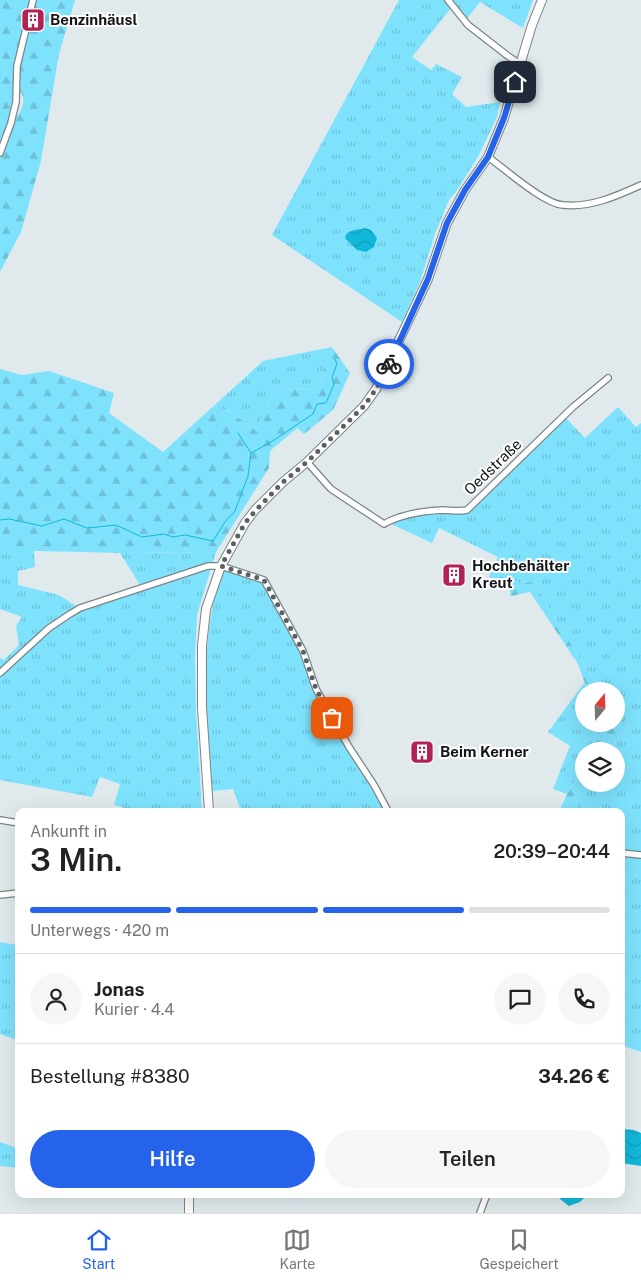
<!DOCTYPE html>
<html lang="de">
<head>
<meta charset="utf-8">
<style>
  :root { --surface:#fff; --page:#f6f6f6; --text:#222; --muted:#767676; --line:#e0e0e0; --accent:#2563eb }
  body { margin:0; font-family:"Public Sans",sans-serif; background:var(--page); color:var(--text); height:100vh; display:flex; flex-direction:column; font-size:19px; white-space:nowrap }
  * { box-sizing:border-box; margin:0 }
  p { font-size:16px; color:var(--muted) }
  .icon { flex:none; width:28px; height:28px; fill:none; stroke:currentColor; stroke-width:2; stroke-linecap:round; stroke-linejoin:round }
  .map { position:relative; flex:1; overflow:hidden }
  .details { position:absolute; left:15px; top:808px; width:610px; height:390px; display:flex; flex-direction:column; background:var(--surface); border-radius:10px; box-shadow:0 5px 20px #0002 }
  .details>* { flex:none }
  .needle { width:32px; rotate:19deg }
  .controls { position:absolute; left:575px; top:682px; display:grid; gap:10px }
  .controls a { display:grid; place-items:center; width:50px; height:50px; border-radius:50%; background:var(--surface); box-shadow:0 5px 20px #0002; font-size:25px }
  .pin { position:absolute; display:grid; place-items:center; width:42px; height:42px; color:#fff; margin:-21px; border-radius:10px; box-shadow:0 2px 8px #0006 }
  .courier { position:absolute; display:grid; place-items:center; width:50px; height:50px; margin:-25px; border:4px solid #2563eb; border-radius:50%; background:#fff; color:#222; box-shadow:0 1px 6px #0007 }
  .summary em { font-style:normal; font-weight:600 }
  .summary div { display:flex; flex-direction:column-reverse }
  .summary { display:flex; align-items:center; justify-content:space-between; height:85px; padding:0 15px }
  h1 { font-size:32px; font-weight:600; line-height:38px }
  .bar { display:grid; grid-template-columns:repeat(4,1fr); gap:8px 5px; align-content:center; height:60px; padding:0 15px }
  .bar i { height:6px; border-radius:4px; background:var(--line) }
  .bar .current { background:var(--accent) }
  .bar p { grid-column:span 4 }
  .line { display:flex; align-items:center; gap:12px; padding:0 15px; border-top:1px solid var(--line) }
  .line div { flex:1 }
  .round { display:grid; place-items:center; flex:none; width:52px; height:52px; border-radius:26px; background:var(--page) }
  .action { display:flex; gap:10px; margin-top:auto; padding:10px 15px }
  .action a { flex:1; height:58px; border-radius:30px; background:var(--accent); color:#fff; font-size:20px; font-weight:600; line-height:58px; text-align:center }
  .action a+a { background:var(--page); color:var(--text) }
  .menu { display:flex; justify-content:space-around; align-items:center; height:70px; border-top:1px solid var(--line); background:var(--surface); font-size:14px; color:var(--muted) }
  .menu a { display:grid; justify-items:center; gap:2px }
  .menu .current { color:var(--accent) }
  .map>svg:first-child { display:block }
  .grass { fill:url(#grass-tufts); fill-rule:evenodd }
  .forest { fill:url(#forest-firs); fill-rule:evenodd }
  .water { fill:url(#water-waves) }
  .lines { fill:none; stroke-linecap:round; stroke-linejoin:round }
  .stream { stroke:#12b8da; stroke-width:1 }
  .minor-casing { stroke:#7c8587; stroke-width:8 }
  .secondary-casing { stroke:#7c8587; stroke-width:10 }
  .minor { stroke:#fff; stroke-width:5.5 }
  .secondary { stroke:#fff; stroke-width:8 }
  .done { stroke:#5b6062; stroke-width:5; stroke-dasharray:0 9 }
  .route { stroke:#2563eb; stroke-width:6 }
  .labels { text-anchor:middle; stroke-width:4; stroke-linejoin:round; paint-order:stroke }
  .poi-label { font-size:15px; font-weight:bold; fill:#131617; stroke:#fff; text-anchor:start }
  .street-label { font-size:15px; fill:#131617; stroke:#fff }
</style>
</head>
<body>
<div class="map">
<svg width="641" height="1213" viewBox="0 0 641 1213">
  <defs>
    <pattern id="grass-tufts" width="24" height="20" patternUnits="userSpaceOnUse" patternTransform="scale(1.25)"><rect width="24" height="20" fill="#7ee2fd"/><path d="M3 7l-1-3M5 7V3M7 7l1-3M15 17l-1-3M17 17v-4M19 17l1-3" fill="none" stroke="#6cc1d8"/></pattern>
    <pattern id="forest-firs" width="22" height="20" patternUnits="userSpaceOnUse" patternTransform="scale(1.25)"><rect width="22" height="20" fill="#7ee2fd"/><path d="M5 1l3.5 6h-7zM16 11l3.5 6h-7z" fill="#6cc1d8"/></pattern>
    <pattern id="water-waves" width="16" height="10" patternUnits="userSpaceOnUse" patternTransform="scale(1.25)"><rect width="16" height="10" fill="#12b8da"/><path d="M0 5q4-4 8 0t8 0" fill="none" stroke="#109dba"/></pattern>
  </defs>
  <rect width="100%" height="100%" fill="#e0eaed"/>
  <path class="grass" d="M399 0H444L451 8 412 57 431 70 436 64 462 77 452 94 466 107 500 102 497 117 479 155 456 192 449 200 435 234 420 282 402 322 272 235ZM365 228C373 232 376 238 374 247L349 231Z
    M450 0H533L523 28 480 2 466 20Z
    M332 347 317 390 275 389 256 431 218 402 263 361Z
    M618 407 636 427 641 423V853L621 851V811L578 810 575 796 584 784H616V751H609L629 725 616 713V691H600L533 582 519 583 493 568 498 557 439 528 432 543 389 523 414 515 446 511 459 513 471 511 565 417 585 438Z
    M0 550H34L35 567 18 571V585L59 595 76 606 140 585 120 553 216 552 197 615 195 657 196 711 202 811H120L123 807 114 805 120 784 100 777 92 797 0 780V658L4 660 19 645 16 626 22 617 0 609Z
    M223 570 261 582 301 651 314 690 384 811H241L233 789 212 791C208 718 197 640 223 570Z
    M585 682 588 691H584V724H605L592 751H584V766L567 794 553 789 570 746 548 732Z
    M621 855 641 857V1052L621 1045Z
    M0 942 17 945 19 961V1041L0 1034Z
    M0 1142 19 1149V1168L0 1166Z"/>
  <path class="forest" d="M0 0H75L59 54 41 161 21 232 0 272ZM17 89C29 98 22 111 14 120L10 119C10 109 14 101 13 91Z
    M332 347 350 373 333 410 304 434 297 428 270 451 269 468 216 552 120 553 0 550V369L22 375 49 371 114 393 109 413 163 452 218 402 256 431 275 389 317 390Z
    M493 568 519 583 533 582 600 691H588L578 664 530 592 511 596 509 587 489 577Z
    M616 713 629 725 609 751H592L605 724H616Z
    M584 766V784L575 796 579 811H559L567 794Z"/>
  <path class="water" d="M365 228 371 230 377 238 374 247 366 252 357 250 345 238C347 229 357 230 365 228Z
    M621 1129 634 1130 641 1133V1166L621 1163Z
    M559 1194H588L580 1202 569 1206 560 1199Z"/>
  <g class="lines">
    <path class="stream" d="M238 433 251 453
      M0 520 9 519 42 526 64 519 87 528 116 525 142 537 164 534 173 537 185 535 213 541 225 522 235 511 248 476 251 453 271 442 313 414 317 404 326 403 334 384 332 377 337 364 335 359"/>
    <g class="minor-casing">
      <path id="minor" d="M448 0 468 25 508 56 520 64
        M0 153 11 123 16 102 17 66 33 0
        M488 157C505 169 544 204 563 205 590 208 617 196 641 185
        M307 462 331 489 384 524C401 514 423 511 443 510 451 510 458 512 467 510L573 407 608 378
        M0 673 49 628 70 614 80 608 208 566H221L264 580 303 651 316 689 349 747 374 785 388 811
        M0 820 19 823
        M621 853 641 855
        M0 895 19 893
        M480 1213 487 1194"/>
    </g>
    <g class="secondary-casing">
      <path id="secondary" d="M209 811 202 707V646L206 609 221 566 245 523 255 510 283 482 307 462 364 406 376 389 428 279 447 223 465 190 488 157 504 118 532 25 542 0
        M189 1194V1213"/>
    </g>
    <use href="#minor" class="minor"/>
    <use href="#secondary" class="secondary"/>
  </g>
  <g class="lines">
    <path class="done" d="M332 718 316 689 303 651 264 580 221 566 245 523 256 510 283 482 307 462 364 406 376 389 389 364"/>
    <path class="route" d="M389 364 428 279 447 223 465 190 488 157 504 118 515 82"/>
  </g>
  <defs>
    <g id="building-square" transform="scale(1.25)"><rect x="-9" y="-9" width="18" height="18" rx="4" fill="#b12152" stroke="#fff"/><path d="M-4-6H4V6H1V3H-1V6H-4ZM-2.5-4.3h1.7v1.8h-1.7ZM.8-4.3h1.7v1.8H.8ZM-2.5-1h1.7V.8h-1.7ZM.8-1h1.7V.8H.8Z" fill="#fff"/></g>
  </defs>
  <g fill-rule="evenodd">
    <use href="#building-square" x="33" y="20"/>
    <use href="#building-square" x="454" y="575"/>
    <use href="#building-square" x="422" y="752"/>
  </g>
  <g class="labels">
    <g class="poi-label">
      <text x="50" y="25">Benzinhäusl</text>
      <text x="472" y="571">Hochbehälter<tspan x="472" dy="17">Kreut</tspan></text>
      <text x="440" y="757">Beim Kerner</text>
    </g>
    <g class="street-label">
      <text transform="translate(493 467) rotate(-44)" y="5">Oedstraße</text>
    </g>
  </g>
</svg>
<div class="controls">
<a><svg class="needle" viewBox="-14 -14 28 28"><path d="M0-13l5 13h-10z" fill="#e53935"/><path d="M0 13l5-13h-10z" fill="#767676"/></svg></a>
<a><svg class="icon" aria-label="layers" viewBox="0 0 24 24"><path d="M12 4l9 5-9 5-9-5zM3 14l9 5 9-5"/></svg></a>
</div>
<div class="pin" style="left:332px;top:718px;background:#ea580c"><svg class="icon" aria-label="bag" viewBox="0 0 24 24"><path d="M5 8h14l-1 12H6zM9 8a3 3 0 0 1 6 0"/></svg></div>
<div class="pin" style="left:515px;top:82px;background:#1f2937"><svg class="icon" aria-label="home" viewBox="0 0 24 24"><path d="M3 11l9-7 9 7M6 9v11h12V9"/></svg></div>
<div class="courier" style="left:389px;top:364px"><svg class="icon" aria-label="bike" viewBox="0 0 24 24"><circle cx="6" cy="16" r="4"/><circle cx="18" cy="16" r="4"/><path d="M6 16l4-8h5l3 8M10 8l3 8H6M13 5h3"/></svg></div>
<section class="details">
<div class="summary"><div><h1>3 Min.</h1><p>Ankunft in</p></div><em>20:39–20:44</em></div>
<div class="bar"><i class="current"></i><i class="current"></i><i class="current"></i><i></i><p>Unterwegs · 420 m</p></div>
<div class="line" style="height:90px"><a class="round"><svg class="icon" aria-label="person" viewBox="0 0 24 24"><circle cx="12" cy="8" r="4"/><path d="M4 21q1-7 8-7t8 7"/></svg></a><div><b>Jonas</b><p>Kurier · 4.4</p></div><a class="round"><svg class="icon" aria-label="chat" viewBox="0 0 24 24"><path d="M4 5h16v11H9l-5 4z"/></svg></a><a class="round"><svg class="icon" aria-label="phone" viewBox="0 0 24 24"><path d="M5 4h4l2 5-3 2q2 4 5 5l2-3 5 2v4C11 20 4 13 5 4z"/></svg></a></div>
<div class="line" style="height:65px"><div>Bestellung #8380</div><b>34.26 €</b></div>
<div class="action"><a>Hilfe</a><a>Teilen</a></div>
</section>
</div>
<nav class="menu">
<a class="current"><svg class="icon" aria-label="home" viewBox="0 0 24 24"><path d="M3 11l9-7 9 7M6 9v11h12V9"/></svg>Start</a>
<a><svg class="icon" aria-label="map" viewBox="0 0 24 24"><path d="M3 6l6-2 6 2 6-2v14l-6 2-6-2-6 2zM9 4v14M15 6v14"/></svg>Karte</a>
<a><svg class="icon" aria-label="saved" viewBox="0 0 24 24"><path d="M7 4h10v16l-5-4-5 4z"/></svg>Gespeichert</a>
</nav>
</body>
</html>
